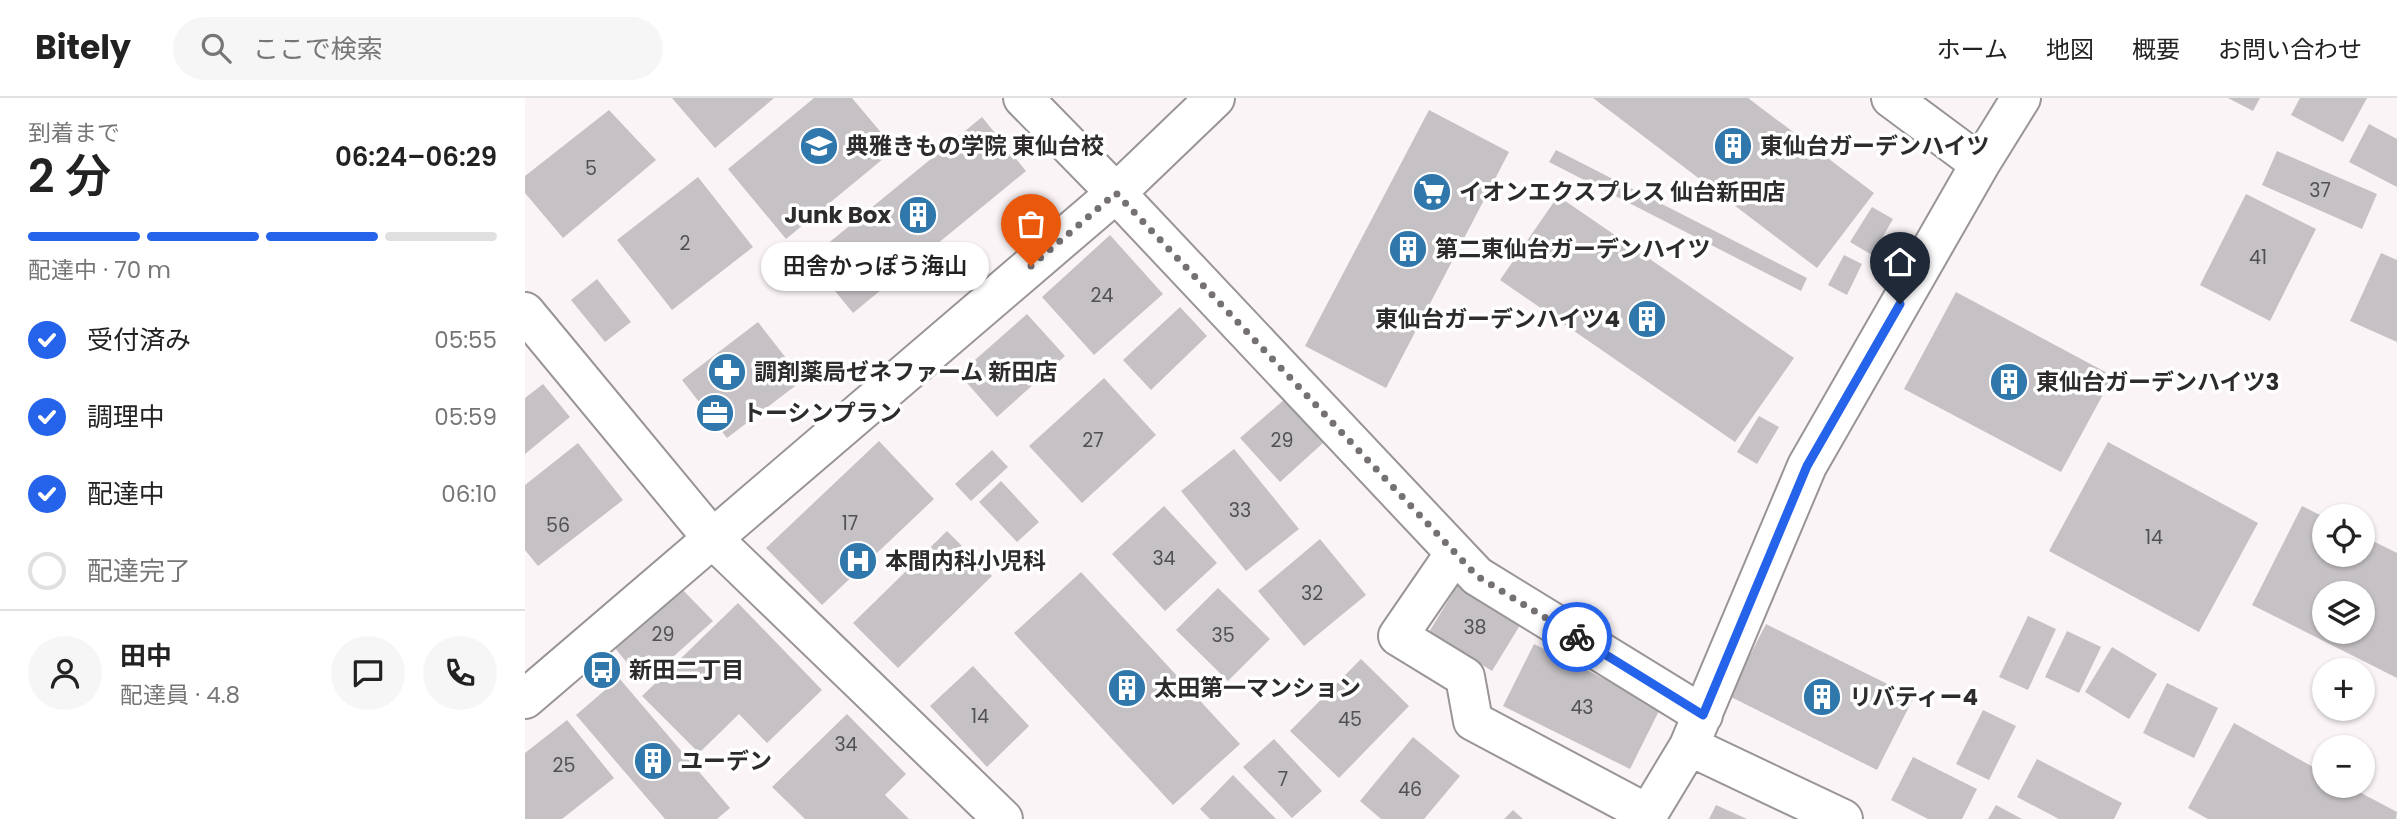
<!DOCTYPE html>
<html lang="ja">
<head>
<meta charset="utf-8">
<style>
  :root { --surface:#fff; --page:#f6f6f6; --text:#222; --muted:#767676; --line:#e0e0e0; --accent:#2563eb }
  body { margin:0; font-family:Poppins,"Noto Sans JP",sans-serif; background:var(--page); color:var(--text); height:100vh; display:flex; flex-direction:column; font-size:26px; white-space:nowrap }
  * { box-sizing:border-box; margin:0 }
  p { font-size:23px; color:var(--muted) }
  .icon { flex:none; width:38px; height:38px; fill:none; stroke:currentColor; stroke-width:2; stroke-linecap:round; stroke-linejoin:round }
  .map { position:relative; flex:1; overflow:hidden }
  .drawer { display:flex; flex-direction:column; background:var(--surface); width:525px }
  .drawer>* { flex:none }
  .fabs { position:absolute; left:1787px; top:406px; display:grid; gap:14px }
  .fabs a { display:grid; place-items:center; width:63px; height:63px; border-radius:50%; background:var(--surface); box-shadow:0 2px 5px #0004; font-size:35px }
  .pin { position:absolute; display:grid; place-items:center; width:60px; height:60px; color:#fff; margin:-72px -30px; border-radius:50% 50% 50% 0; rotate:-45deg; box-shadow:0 0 7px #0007 }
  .pin .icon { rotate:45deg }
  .courier { position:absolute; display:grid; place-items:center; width:70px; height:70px; margin:-35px; border:5px solid #2563eb; border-radius:50%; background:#fff; color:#222; box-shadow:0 2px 9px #0007 }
  .bubble { position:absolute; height:49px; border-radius:24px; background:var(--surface); box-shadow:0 2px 5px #0004; font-size:23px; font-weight:600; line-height:49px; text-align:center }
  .summary em { font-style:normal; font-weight:600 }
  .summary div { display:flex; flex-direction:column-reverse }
  .summary { display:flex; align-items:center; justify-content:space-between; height:119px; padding:0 28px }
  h1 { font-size:46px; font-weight:600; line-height:52px }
  .bar { display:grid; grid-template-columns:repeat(4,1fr); gap:10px 7px; align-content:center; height:84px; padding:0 28px }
  .bar i { height:9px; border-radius:5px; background:var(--line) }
  .bar .current { background:var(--accent) }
  .bar p { grid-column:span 4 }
  .line { display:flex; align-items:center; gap:18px; padding:0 28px; border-top:2px solid var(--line) }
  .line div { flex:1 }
  .round { display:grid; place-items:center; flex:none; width:74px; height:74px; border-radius:37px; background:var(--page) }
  ol { padding:0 28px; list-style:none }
  li { display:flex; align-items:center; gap:21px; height:77px }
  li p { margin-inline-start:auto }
  li .icon { padding:7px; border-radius:50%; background:var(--accent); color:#fff; stroke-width:4 }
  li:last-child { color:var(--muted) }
  li i { width:38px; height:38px; border:4px solid var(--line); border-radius:50% }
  header { display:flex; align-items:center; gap:42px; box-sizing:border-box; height:98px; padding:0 35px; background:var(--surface); border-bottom:2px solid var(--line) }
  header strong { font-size:33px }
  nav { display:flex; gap:38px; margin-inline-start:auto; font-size:24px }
  .search { width:490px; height:63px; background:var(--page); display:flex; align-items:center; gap:18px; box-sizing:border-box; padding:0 24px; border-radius:38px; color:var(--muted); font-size:26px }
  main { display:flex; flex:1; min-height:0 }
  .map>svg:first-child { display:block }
  .building { fill:#c5c1c5; fill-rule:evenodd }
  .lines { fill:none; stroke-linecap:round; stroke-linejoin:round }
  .minor-casing { stroke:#999496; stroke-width:42 }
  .minor { stroke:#fff; stroke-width:38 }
  .done { stroke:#757173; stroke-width:7; stroke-dasharray:0 12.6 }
  .route { stroke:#2563eb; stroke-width:9 }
  .labels { text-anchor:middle; stroke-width:7; stroke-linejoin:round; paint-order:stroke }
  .number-label { font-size:19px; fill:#535052 }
  .poi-label { font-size:23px; font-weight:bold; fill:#2d2b2c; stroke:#fff; text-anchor:start }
</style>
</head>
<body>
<header>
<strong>Bitely</strong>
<div class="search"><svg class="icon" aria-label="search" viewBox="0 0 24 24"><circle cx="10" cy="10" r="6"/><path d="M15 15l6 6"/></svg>ここで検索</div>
<nav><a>ホーム</a><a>地図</a><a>概要</a><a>お問い合わせ</a></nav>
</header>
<main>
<section class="drawer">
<div class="summary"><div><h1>2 分</h1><p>到着まで</p></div><em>06:24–06:29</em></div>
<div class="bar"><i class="current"></i><i class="current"></i><i class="current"></i><i></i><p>配達中 · 70 m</p></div>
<ol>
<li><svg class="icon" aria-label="check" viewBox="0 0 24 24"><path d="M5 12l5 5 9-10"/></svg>受付済み<p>05:55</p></li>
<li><svg class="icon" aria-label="check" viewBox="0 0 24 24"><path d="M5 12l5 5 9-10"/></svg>調理中<p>05:59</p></li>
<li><svg class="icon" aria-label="check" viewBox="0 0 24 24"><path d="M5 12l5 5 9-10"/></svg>配達中<p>06:10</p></li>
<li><i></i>配達完了</li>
</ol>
<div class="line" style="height:126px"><a class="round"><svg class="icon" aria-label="person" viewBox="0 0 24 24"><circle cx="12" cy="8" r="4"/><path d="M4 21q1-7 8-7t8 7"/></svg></a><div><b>田中</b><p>配達員 · 4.8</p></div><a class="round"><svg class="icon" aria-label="chat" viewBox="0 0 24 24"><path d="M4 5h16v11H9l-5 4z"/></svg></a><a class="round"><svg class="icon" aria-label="phone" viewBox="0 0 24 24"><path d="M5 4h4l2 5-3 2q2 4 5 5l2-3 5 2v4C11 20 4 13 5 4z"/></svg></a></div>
</section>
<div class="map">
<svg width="1872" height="721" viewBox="0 0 1872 721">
  <rect width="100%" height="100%" fill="#faf4f6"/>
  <path class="building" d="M147 0H249L190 50Z
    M289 0H327L370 51 261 141 203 71Z
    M1068 0H1223L1349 95 1292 170Z
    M1703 0H1735L1728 13Z
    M1775 0H1842L1818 44 1766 17Z
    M84 12 131 62 38 140 0 95V78Z
    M904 12 984 54 861 290 780 248Z
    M457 19 501 73 328 215 284 161Z
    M1844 26 1872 41V89L1824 64Z
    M1031 52 1282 180 1276 193 1024 64Z
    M1752 53 1852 96 1837 131 1737 87Z
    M173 79 228 149 147 212 92 142Z
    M1721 96 1791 131 1745 223 1675 187Z
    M1033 98 1269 260 1210 344 975 182Z
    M1347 109 1368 121 1347 157 1325 144Z
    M585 137 638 196 569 257 517 199Z
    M1856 155 1872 162V244L1825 223Z
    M1319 157 1337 166 1322 197 1303 187Z
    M72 181 106 224 80 244 46 202Z
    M1431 194 1588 278 1536 374 1379 291Z
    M655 209 682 238 626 292 598 262Z
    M502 216 540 258 472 319 434 276Z
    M233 224 278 282 202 340 157 282Z
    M579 280 631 337 557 405 504 348Z
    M18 286 45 319 0 356V300Z
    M760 301 798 345 755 384 715 340Z
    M1234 318 1254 329 1232 366 1212 354Z
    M354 343 409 401 297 507 241 450Z
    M1583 344 1733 425 1674 534 1524 453Z
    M53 345 98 402 13 468 0 452V387Z
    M709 351 774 431 721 473 656 393Z
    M467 352 483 369 446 403 430 386Z
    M476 383 514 424 492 444 454 404Z
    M639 408 692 465 640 513 587 456Z
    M1777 408 1799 419V457H1838V438L1872 455V580L1727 507ZM1799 495H1838V534H1799Z
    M422 433 467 478 373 570 328 525Z
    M795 441 841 497 779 548 733 493Z
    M556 474 715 646 648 707 489 535Z
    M934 485 997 524 967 573 904 534Z
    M153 487 188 523 119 585 89 549Z
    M693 490 745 541 703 583 651 532Z
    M213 505 297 592 242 645 214 616 174 655 117 598Z
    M1503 518 1531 531 1503 592 1474 579Z
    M1241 526 1389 599 1352 672 1204 598Z
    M1542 533 1576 549 1554 595 1520 579Z
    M1009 546 1136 609 1105 671 978 608Z
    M1587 549 1632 576 1604 621 1560 594Z
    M836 561 884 608 814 680 765 633Z
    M448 568 504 628 462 669 405 608Z
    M94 580 205 710 192 721H140L51 617Z
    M1642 585 1693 610 1669 660 1618 635Z
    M1458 612 1491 628 1464 682 1431 666Z
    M322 616 381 676 360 697 384 721H280L247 689Z
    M42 622 89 680 37 721H0V655Z
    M1709 625 1799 675V688H1823L1872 714 1871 721H1683L1663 710Z
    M888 639 935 678 899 721H856L835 703Z
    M749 641 797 693 767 720 718 669Z
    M1388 659 1452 691 1437 721H1403L1366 702Z
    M1512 661 1597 705 1589 721H1534L1492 699Z
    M708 677 751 721H685L675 711Z
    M1191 707 1222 721H1184Z
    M1471 707 1497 721H1463Z
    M988 712 998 721H979Z"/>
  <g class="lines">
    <g class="minor-casing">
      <path id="minor" d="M498 0 591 95 952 478 1178 617
        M1366 0 1455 66
        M0 214 188 441 478 721
        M930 455 873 538 940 579 948 623 1123 716
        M0 601 591 95 690 0
        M1164 648 1318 721
        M1120 721 1164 648 1282 368 1455 66 1496 0"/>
    </g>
    <use href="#minor" class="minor"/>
  </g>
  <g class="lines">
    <path class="done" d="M506 168 591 95 952 478 1052 539"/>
    <path class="route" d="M1052 539 1178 617 1282 368 1375 206"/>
  </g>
  <defs>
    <g id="school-disc" transform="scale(2.0125)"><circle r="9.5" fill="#3078ac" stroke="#fff"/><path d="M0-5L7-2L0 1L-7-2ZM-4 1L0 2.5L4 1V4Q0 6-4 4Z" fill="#fff"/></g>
    <g id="building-disc" transform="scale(2.0125)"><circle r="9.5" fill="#3078ac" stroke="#fff"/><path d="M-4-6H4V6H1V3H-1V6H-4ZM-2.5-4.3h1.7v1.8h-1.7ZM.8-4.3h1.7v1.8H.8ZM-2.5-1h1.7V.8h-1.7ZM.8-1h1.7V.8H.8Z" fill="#fff"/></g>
    <g id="supermarket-disc" transform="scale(2.0125)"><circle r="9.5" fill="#3078ac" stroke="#fff"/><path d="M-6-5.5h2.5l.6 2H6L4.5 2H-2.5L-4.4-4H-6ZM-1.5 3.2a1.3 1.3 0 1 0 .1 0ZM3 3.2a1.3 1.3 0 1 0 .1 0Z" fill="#fff"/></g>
    <g id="pharmacy-disc" transform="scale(2.0125)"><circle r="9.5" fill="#3078ac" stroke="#fff"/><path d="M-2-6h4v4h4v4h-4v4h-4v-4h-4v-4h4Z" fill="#fff"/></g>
    <g id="office-disc" transform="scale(2.0125)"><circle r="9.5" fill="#3078ac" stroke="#fff"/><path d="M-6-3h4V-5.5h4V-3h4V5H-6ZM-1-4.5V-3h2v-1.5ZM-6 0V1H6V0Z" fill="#fff"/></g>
    <g id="hospital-disc" transform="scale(2.0125)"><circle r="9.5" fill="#3078ac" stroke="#fff"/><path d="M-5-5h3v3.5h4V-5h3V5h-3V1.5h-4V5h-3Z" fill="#fff"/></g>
    <g id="bus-disc" transform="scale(2.0125)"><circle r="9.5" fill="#3078ac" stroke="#fff"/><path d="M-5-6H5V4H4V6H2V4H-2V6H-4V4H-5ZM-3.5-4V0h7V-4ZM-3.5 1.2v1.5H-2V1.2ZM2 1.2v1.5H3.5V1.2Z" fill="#fff"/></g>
  </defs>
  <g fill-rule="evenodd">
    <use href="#school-disc" x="294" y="48"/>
    <use href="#building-disc" x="1208" y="48"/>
    <use href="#supermarket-disc" x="907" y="94"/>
    <use href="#building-disc" x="393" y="117"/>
    <use href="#building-disc" x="883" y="151"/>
    <use href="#building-disc" x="1122" y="221"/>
    <use href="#pharmacy-disc" x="202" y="274"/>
    <use href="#building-disc" x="1484" y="284"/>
    <use href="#office-disc" x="190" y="315"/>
    <use href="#hospital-disc" x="333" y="463"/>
    <use href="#bus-disc" x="77" y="572"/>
    <use href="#building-disc" x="602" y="590"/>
    <use href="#building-disc" x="1297" y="599"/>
    <use href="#building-disc" x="128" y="663"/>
  </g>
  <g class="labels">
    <g class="number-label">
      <text x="66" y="77">5</text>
      <text x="1795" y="99">37</text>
      <text x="160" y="152">2</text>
      <text x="1733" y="166">41</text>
      <text x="577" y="204">24</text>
      <text x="568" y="349">27</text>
      <text x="757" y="349">29</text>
      <text x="715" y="419">33</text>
      <text x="325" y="432">17</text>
      <text x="33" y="434">56</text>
      <text x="1629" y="446">14</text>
      <text x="639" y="467">34</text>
      <text x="787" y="502">32</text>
      <text x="950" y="536">38</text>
      <text x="138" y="543">29</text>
      <text x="698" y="544">35</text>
      <text x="1057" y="616">43</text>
      <text x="455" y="625">14</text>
      <text x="825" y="628">45</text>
      <text x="321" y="653">34</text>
      <text x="39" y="674">25</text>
      <text x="758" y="688">7</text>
      <text x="885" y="698">46</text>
    </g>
    <g class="poi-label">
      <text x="321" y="56">典雅きもの学院 東仙台校</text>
      <text x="1235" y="56">東仙台ガーデンハイツ</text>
      <text x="934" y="102">イオンエクスプレス 仙台新田店</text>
      <text x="366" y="125" text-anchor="end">Junk Box</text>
      <text x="910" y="159">第二東仙台ガーデンハイツ</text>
      <text x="1095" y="229" text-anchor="end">東仙台ガーデンハイツ4</text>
      <text x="229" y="282">調剤薬局ゼネファーム 新田店</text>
      <text x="1511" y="292">東仙台ガーデンハイツ3</text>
      <text x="217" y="323">トーシンプラン</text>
      <text x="360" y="471">本間内科小児科</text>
      <text x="104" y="580">新田二丁目</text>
      <text x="629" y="598">太田第一マンション</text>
      <text x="1324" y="607">リバティー4</text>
      <text x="155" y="671">ユーデン</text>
    </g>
  </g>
</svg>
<div class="fabs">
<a><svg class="icon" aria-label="locate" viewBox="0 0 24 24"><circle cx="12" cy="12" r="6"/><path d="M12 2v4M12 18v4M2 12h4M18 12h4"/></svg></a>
<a><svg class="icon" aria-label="layers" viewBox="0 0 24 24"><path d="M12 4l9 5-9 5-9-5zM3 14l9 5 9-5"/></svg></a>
<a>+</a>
<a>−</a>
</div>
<div class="pin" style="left:506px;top:168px;background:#ea580c"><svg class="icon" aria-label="bag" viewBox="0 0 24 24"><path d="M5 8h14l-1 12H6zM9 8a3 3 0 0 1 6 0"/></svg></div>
<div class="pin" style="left:1375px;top:206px;background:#1f2937"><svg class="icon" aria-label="home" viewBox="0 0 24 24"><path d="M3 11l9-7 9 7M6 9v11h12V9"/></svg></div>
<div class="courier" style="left:1052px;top:539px"><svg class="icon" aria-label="bike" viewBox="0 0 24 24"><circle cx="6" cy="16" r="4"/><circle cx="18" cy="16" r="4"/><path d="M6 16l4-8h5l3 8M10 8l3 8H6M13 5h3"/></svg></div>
<div class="bubble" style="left:236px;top:144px;width:228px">田舎かっぽう海山</div>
</div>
</main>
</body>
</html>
